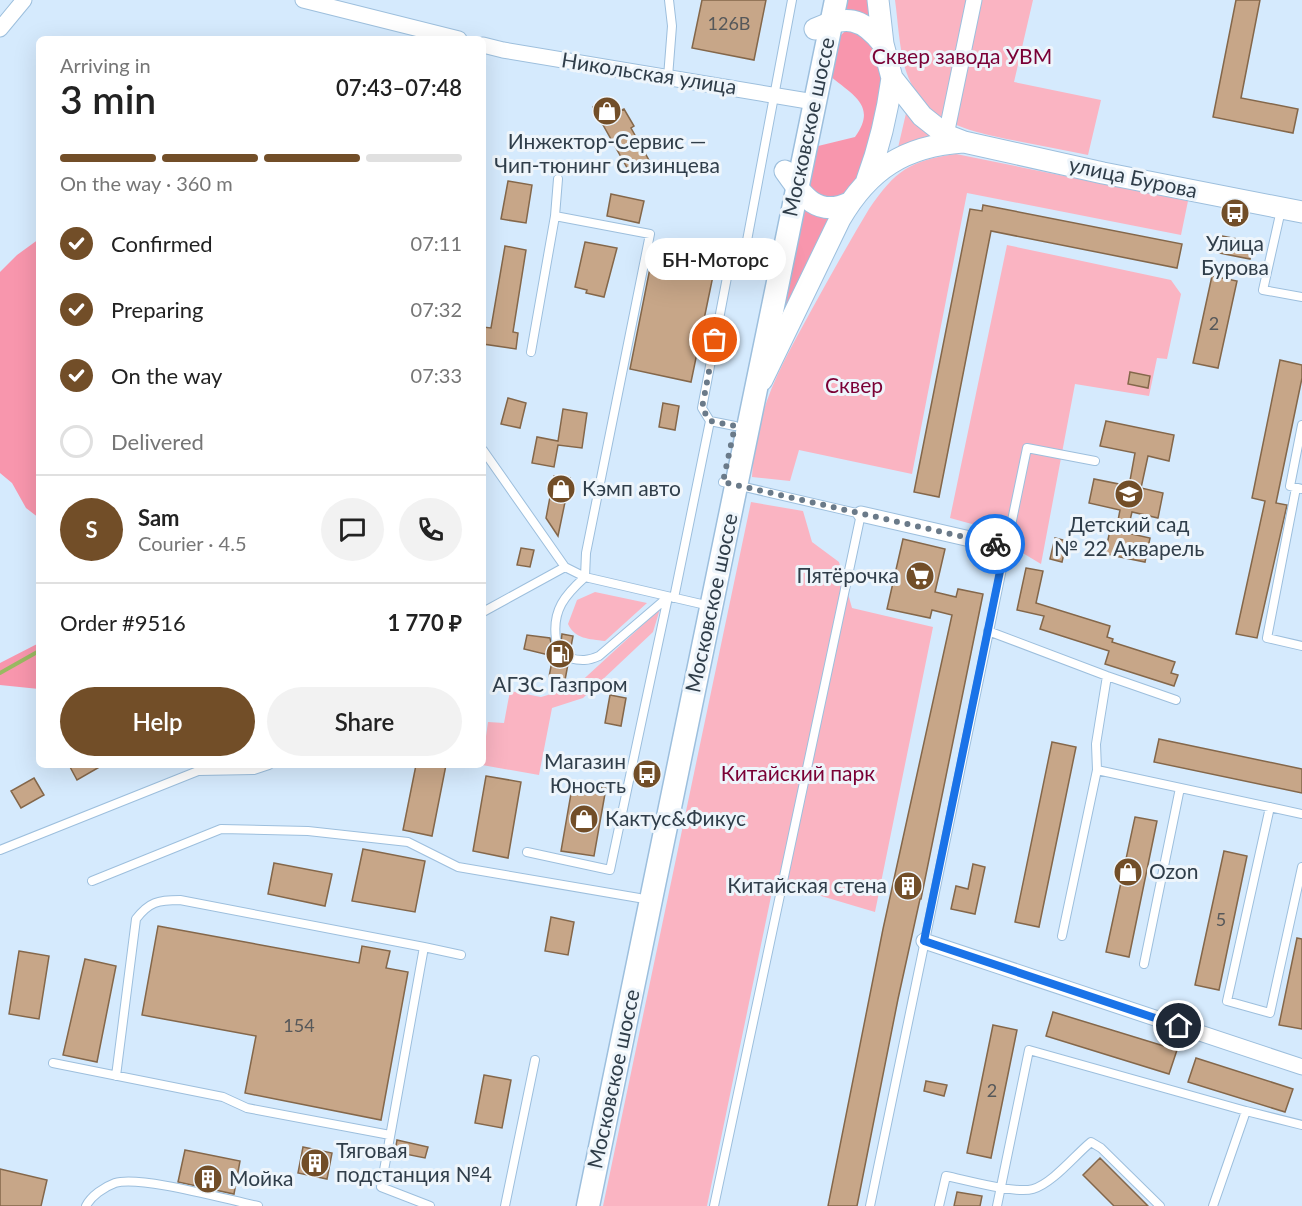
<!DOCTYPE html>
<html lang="en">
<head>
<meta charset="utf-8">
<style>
  :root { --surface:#fff; --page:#f2f2f2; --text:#222; --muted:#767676; --line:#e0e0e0; --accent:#724e28 }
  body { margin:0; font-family:Lato,sans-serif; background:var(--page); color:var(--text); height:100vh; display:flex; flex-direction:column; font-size:22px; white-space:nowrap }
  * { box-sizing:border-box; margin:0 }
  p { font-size:20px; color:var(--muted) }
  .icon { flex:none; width:33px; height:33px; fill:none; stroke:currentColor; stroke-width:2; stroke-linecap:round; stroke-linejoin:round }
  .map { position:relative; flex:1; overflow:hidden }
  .details { position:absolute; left:36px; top:36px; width:450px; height:732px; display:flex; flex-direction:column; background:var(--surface); border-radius:9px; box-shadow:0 6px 24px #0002 }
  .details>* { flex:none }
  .pin { position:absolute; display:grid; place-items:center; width:51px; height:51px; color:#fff; margin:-26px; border:3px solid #fff; border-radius:50%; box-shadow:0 2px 6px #0007 }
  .courier { position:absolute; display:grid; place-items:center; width:60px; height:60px; margin:-30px; border:4px solid #1a73e8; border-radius:50%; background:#fff; color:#222; box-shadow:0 2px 8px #0007 }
  .bubble { position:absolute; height:42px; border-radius:21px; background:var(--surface); box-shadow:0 6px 24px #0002; font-size:20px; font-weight:600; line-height:42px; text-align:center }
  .summary em { font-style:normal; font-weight:600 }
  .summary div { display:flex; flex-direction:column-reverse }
  .summary { display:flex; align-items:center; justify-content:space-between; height:102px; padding:0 24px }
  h1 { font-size:39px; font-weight:600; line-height:45px }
  .bar { display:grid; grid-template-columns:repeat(4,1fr); gap:9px 6px; align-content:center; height:72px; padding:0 24px }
  .bar i { height:8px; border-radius:4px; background:var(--line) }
  .bar .on { background:var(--accent) }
  .bar p { grid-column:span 4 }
  .line { display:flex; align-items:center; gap:15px; padding:0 24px; border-top:2px solid var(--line) }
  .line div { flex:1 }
  .round { display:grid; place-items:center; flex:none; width:63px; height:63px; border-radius:32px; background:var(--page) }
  ol { padding:0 24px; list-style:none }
  li { display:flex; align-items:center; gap:18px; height:66px }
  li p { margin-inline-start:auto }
  li .icon { padding:6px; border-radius:50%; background:var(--accent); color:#fff; stroke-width:4 }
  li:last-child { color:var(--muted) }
  li i { width:33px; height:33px; border:3px solid var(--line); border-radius:50% }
  .button { display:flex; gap:12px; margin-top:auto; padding:12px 24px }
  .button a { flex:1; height:69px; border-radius:36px; background:var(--accent); color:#fff; font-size:24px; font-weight:600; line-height:69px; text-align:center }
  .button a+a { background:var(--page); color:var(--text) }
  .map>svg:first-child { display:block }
  .green { fill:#fab4c2 }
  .forest { fill:#f896ad }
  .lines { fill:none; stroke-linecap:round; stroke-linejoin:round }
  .stream { stroke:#9ab961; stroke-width:4 }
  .building { fill:#c7a688; stroke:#84674a; stroke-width:1.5 }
  .service-casing { stroke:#9dbfdd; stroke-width:10 }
  .minor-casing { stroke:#9dbfdd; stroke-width:17 }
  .secondary-casing { stroke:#9dbfdd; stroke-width:23 }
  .primary-casing { stroke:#9dbfdd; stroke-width:25 }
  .service { stroke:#fff; stroke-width:8 }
  .minor { stroke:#fff; stroke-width:15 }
  .secondary { stroke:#fff; stroke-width:21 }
  .primary { stroke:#fff; stroke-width:22 }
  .done { stroke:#6a7a89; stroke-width:6; stroke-dasharray:0 10.8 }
  .route { stroke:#1a73e8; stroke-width:8 }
  .labels { text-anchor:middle; stroke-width:6; stroke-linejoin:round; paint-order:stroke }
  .number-label { font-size:18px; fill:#56585a }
  .park-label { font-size:21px; fill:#7a0035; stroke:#eef5fb }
  .street-label { font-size:21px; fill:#303e4a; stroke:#eef5fb }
  .poi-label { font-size:21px; fill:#303e4a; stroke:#eef5fb; text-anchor:start }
</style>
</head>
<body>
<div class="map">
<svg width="1302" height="1206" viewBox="0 0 1302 1206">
  <rect width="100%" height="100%" fill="#d5eafd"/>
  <path class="green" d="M895 0H1033L1014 82 1101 100 1088 155C1065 150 1041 146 1017 141 968 131 922 123 905 68 899 46 898 22 895 0Z
    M907 109 935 138 897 152Z
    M956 154 1188 201 1181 235 967 193 912 474 799 450 790 481 752 477C755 409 781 366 812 309 831 275 849 242 869 209 896 170 909 161 956 154Z
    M1007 245 1171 280 1181 294 1167 359 1157 358 1149 396 1075 384 1041 564 1011 546 1003 522 990 529 950 518Z
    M751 502 803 511 812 542 839 562 852 608 933 627 875 912 774 882 707 1206H603Z
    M595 592 647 603 605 641C589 639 575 639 568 624L577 600Z
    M660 609 653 632 583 698 552 708 539 775 482 765 488 722 504 723 510 691 541 697 575 687Z"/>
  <path class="forest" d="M843 0H873L877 27 839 13Z
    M846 30H859L879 56 883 89 861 178 847 193 836 199 813 193 807 181 814 147 855 137C878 105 852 95 829 75L836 40Z
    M799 201 834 217 772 345Z
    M39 239V518L26 508 12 483 0 473V272L17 255Z
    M39 643V689L0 685V663Z"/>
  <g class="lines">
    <path class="stream" d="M0 673 39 651"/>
  </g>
  <path class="building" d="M702 0H766L754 60 692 48Z
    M1236 0H1260L1241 98 1298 109 1293 133 1213 117Z
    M609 98 617 112 624 109 634 126 631 128 650 162 630 173 593 107Z
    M508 181 532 185 526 223 501 219Z
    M611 194 644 201 639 223 607 216Z
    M983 205 1182 244 1177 268 991 231 939 497 914 492 970 209 982 211Z
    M1217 235 1253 242 1250 259 1214 252Z
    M585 242 617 248 604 297 586 293 587 290 575 287Z
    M505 246 526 250 513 332 518 333 516 349 483 344V327L491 328Z
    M652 258 714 271 691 382 630 369Z
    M1212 276 1237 281 1218 368 1193 363Z
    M1280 360 1302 365V378L1276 503 1287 505 1257 638 1236 634 1265 501 1252 498Z
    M1130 372 1150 376 1148 388 1128 384Z
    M508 398 526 403 520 428 501 424Z
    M663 403 679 406 675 430 659 427Z
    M563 409 587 413 582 448 558 445 554 467 532 463 537 437 558 441Z
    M1106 421 1174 435 1169 461 1148 456 1141 488 1163 493 1158 518 1132 512 1127 533 1150 538 1145 562 1105 554 1110 530 1116 531 1120 510 1089 503 1094 479 1129 486 1135 453 1100 446Z
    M554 476 570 478 558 536 546 518Z
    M1055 538 1067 541 1062 562 1050 559Z
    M903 539 945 549 935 592 956 597 958 589 983 594 921 899H920L898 999 857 1206H828L883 929 952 615 932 610 930 618 887 609Z
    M521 548 534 550 530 567 517 565Z
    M1026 568 1043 571 1036 603 1110 626 1107 637 1113 639 1112 642 1175 662 1171 673 1178 675 1174 686 1105 664 1109 651 1040 629 1044 616 1017 610Z
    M562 634 573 636 570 652 565 654 563 657 565 662 568 664 565 680 549 677 553 656 524 649 527 635 550 638 551 643 556 645 561 642Z
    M610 695 626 698 621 726 605 723Z
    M1159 739 1302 769V793L1154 762Z
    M1052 742 1076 747 1039 927 1015 922Z
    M69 765H103L77 780Z
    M416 765H446L432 836 403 830Z
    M486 776 521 782 508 858 473 851Z
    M34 778 44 795 21 808 11 791Z
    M573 782 606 788 594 856 561 851Z
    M1135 817 1157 821 1129 957 1106 952Z
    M363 849 425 861 415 912 352 901Z
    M1224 851 1247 856 1219 990 1195 985Z
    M274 863 332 874 325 906 268 894Z
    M973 864 985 867 975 914 951 909 956 886 968 889Z
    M551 917 574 922 568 955 545 951Z
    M158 926 359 963 362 946 390 951 386 968 408 972 381 1120 245 1093 256 1036 142 1015Z
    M1297 938 1302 939V1029L1279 1025Z
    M19 951 49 956 39 1019 9 1014Z
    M85 959 116 966 97 1062 63 1055Z
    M1053 1012 1177 1050 1169 1074 1046 1036Z
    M993 1025 1017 1030 991 1158 967 1153Z
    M1196 1058 1293 1089 1285 1112 1188 1082Z
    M484 1075 511 1080 502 1128 475 1123Z
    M926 1081 947 1085 944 1096 924 1091Z
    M397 1140 428 1147 425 1158 395 1152Z
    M303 1147 332 1153 327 1179 298 1173Z
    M185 1150 240 1161 234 1194 178 1182Z
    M1100 1158 1148 1206H1114L1083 1175Z
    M0 1169 47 1180 41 1206H0Z
    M957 1192 982 1196 980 1206H954Z"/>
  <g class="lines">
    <g class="service-casing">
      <path id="service" d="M668 77 672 26 669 0
        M1281 210 1263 290 1302 297
        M555 216 650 234 586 553 585 577 710 606
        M743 262 766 268
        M531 352 555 216 558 179
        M1302 425 1290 486 1302 489
        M735 426 710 421 702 408 728 272 743 262 792 0
        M483 450 565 567 585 577C565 595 552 610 556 639
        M1296 488 1267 638 1302 646
        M674 598 710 421
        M483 612 565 567
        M988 631 1107 676 1176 700
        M569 658C581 661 588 661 599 656L668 597
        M1107 676 1096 744 1097 770 1302 814
        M1270 807 1227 1001 1270 1013 1302 867
        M0 850 198 771 254 770 269 765
        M527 852 610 870 668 597
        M92 881 221 829 308 831 408 842 458 867 639 898
        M1062 936 1097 770
        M1144 964 1180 788
        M53 1063 223 1097 247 1108 390 1135
        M116 1076 136 919C149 902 158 900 180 900L424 947
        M86 1206C91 1196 104 1187 115 1183 140 1175 228 1200 258 1206
        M430 1206 381 1187 424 947 461 955
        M505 1206 535 1060
        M714 1206 861 514 723 482
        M870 1206 1027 448 1095 461
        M939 1206 946 1176C966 1180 1015 1194 1033 1189 1053 1183 1075 1155 1091 1142L1101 1148 1160 1206
        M997 1206 1029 1050 1246 1111
        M1213 1206 1246 1111 1302 1125"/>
    </g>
    <g class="minor-casing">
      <path id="minor" d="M303 0 459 39
        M0 29 24 0
        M483 45 503 50 814 102
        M946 135 974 0
        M861 514 1005 547
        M924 941 1302 1067"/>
    </g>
    <g class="secondary-casing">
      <path id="secondary" d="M878 0 883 44 892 78 922 116 946 135 964 142 1103 173 1302 212
        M815 29C846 15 862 17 883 44
        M785 171C802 195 817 218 849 203
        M867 180C880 145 887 115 892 78
        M762 380 840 219C869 169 905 146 963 142"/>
    </g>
    <g class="primary-casing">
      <path id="primary" d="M588 1206 836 0"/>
    </g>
    <use href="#service" class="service"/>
    <use href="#minor" class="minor"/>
    <use href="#secondary" class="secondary"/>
    <use href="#primary" class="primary"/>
  </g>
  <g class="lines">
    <path class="done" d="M715 340 702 408 710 421 735 426 723 482 995 544"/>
    <path class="route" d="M995 544 1005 547 924 941 1179 1026"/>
  </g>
  <defs>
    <g id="shop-disc" transform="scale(1.5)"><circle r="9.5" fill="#724e28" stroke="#eef5fb"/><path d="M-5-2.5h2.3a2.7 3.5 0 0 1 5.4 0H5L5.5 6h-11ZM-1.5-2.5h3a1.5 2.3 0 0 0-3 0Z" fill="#fff"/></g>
    <g id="bus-disc" transform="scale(1.5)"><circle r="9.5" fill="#724e28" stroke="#eef5fb"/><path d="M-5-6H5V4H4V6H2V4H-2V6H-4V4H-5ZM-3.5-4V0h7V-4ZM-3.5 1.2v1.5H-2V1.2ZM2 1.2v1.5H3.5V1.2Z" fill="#fff"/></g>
    <g id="school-disc" transform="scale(1.5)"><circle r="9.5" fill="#724e28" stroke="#eef5fb"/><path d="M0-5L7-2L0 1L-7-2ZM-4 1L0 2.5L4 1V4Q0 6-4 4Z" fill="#fff"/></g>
    <g id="supermarket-disc" transform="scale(1.5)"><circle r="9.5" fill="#724e28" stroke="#eef5fb"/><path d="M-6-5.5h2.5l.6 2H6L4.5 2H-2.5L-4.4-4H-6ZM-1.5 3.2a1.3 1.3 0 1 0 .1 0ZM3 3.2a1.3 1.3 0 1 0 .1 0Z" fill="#fff"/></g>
    <g id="fuel-disc" transform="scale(1.5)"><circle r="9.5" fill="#724e28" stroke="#eef5fb"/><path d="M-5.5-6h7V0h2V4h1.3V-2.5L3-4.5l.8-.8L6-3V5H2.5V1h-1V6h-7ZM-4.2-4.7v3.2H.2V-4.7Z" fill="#fff"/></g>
    <g id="building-disc" transform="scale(1.5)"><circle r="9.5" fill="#724e28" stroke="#eef5fb"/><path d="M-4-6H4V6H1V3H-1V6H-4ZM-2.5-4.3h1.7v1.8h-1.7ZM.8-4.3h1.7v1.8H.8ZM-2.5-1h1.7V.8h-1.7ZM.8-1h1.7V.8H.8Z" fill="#fff"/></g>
  </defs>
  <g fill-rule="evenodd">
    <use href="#shop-disc" x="607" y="111"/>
    <use href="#bus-disc" x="1235" y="213"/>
    <use href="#shop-disc" x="561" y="489"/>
    <use href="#school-disc" x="1129" y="494"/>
    <use href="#supermarket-disc" x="920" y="576"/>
    <use href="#fuel-disc" x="560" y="654"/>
    <use href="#bus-disc" x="647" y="774"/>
    <use href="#shop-disc" x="584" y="819"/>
    <use href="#shop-disc" x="1128" y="872"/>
    <use href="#building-disc" x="908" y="886"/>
    <use href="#building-disc" x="315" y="1163"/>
    <use href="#building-disc" x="208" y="1179"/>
  </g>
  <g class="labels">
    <g class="number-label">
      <text x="729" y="30">126В</text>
      <text x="1214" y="330">2</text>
      <text x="1221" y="926">5</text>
      <text x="299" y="1032">154</text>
      <text x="992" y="1097">2</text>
    </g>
    <g class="park-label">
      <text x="962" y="64">Сквер завода УВМ</text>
      <text x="854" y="393">Сквер</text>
      <text x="798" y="781">Китайский парк</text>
    </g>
    <g class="street-label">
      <text transform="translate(649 74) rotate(9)" y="7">Никольская улица</text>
      <text transform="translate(809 127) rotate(-78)" y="7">Московское шоссе</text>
      <text transform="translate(1133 178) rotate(12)" y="7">улица Бурова</text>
      <text transform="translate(712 603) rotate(-78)" y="7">Московское шоссе</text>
      <text transform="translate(614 1079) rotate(-78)" y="7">Московское шоссе</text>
    </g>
    <g class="poi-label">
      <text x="607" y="149" text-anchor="middle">Инжектор-Сервис —<tspan x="607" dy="24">Чип-тюнинг Сизинцева</tspan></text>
      <text x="1235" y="251" text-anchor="middle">Улица<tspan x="1235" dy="24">Бурова</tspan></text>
      <text x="582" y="496">Кэмп авто</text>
      <text x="1129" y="532" text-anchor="middle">Детский сад<tspan x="1129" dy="24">№ 22 Акварель</tspan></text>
      <text x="899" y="583" text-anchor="end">Пятёрочка</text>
      <text x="560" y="692" text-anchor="middle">АГЗС Газпром</text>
      <text x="626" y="769" text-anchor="end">Магазин<tspan x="626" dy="24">Юность</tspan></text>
      <text x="605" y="826">Кактус&amp;Фикус</text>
      <text x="1149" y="879">Ozon</text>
      <text x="887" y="893" text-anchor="end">Китайская стена</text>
      <text x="336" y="1158">Тяговая<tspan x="336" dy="24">подстанция №4</tspan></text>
      <text x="229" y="1186">Мойка</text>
    </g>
  </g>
</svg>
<div class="pin" style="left:715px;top:340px;background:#ea580c"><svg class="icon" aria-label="bag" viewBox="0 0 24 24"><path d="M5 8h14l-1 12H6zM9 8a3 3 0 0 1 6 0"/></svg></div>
<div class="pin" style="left:1179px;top:1026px;background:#1f2937"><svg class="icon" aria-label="home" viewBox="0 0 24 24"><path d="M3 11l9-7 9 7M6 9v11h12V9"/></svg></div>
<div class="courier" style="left:995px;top:544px"><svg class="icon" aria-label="bike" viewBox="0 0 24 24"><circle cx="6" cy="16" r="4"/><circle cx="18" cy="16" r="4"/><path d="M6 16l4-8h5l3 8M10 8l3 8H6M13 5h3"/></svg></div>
<div class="bubble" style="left:645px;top:238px;width:141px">БН-Моторс</div>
<section class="details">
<div class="summary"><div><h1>3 min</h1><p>Arriving in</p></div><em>07:43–07:48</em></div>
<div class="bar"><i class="on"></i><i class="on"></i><i class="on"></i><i></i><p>On the way · 360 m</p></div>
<ol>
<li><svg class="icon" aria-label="check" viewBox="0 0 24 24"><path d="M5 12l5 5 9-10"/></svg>Confirmed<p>07:11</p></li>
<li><svg class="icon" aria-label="check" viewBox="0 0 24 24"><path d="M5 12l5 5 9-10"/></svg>Preparing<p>07:32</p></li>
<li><svg class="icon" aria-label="check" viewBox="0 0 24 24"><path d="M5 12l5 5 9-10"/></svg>On the way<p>07:33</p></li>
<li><i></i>Delivered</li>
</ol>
<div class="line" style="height:108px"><b class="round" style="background:var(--accent);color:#fff">S</b><div><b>Sam</b><p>Courier · 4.5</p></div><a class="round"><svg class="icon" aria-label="chat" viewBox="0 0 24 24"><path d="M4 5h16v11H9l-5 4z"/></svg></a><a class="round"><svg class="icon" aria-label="phone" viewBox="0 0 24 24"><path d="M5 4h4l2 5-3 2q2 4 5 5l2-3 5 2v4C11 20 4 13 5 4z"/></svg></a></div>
<div class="line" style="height:78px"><div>Order #9516</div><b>1 770 ₽</b></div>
<div class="button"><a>Help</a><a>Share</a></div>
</section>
</div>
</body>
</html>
